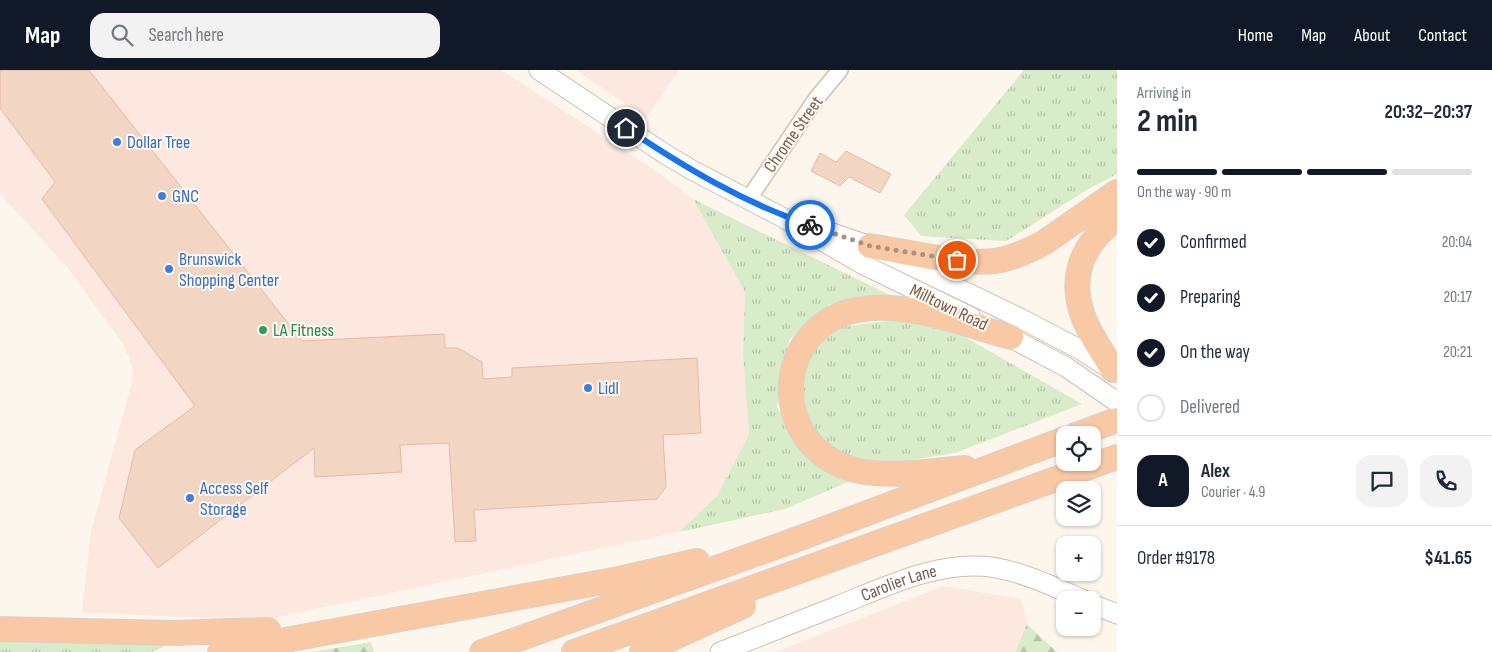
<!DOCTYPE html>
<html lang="en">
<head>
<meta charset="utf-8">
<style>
  :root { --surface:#fff; --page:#f2f2f3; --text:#1f2937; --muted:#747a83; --line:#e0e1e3; --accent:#111827 }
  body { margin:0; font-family:"Sofia Sans Condensed",sans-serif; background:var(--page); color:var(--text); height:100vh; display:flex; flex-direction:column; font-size:19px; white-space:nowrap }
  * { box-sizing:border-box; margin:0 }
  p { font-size:16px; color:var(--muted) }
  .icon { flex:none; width:28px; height:28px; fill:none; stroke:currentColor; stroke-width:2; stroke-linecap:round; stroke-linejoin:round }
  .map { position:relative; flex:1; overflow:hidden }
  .details { display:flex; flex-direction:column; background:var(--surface); width:375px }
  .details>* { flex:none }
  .buttons { position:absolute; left:1056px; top:356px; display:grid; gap:10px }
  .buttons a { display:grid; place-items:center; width:45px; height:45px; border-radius:10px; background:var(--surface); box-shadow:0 1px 4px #0004; font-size:25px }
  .pin { position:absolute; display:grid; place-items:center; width:42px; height:42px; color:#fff; margin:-21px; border:2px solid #fff; border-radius:50%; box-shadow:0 1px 5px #0007 }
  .courier { position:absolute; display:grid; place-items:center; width:50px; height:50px; margin:-25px; border:4px solid #1a73e8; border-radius:50%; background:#fff; color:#222; box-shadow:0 1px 6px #0007 }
  .head em { font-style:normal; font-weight:700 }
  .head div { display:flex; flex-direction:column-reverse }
  .head { display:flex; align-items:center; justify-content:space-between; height:85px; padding:0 20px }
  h1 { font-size:32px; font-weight:700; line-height:38px }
  .bar { display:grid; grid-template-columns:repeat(4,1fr); gap:8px 5px; align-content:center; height:60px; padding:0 20px }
  .bar i { height:6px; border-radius:4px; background:var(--line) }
  .bar .active { background:var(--accent) }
  .bar p { grid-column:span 4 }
  .line { display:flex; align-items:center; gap:12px; padding:0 20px; border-top:1px solid var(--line) }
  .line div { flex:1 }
  .round { display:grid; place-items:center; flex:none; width:52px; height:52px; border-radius:15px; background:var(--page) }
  ol { padding:0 20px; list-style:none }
  li { display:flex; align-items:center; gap:15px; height:55px }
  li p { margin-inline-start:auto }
  li .icon { padding:5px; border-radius:50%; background:var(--accent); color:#fff; stroke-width:4 }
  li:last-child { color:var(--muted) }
  li i { width:28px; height:28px; border:2px solid var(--line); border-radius:50% }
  header { display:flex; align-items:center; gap:30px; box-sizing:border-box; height:70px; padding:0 25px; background:var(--accent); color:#fff }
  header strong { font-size:24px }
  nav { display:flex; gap:28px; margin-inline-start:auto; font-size:18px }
  .search { width:350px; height:45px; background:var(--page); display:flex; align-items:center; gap:12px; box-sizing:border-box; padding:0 18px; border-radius:15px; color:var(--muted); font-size:19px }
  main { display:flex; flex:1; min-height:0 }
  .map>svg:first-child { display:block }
  .commercial { fill:#fde8e0 }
  .grass { fill:url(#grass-tufts) }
  .forest { fill:url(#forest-firs) }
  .building { fill:#f3d5c3; stroke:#e6bba3 }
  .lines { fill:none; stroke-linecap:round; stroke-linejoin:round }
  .minor-casing { stroke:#d1beb0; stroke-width:18 }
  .tertiary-casing { stroke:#d1beb0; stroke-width:21 }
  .trunk-casing { stroke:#dad1cd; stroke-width:26 }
  .minor { stroke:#fff; stroke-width:15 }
  .tertiary { stroke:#fff; stroke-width:19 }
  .trunk { stroke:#f9c8a4; stroke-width:24 }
  .done { stroke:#a89285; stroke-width:5; stroke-dasharray:0 9 }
  .route { stroke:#1a73e8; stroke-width:6 }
  .shop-dot { fill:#3f7fe0; stroke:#fffaf3; stroke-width:2 }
  .leisure-dot { fill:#2e9e5b; stroke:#fffaf3; stroke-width:2 }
  .labels { text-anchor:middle; stroke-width:4; stroke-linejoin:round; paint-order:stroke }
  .street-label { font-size:18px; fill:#7a5c4d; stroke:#fffaf3 }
  .shop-label { font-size:18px; fill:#366cbe; stroke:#fffaf3; text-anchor:start }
  .leisure-label { font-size:18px; fill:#27864d; stroke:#fffaf3; text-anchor:start }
</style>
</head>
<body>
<header>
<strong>Map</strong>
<div class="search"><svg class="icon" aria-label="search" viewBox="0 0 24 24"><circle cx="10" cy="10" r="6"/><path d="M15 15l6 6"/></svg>Search here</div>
<nav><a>Home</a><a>Map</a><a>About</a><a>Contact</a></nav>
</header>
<main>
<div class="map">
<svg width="1117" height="582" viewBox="0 0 1117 582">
  <defs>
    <pattern id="grass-tufts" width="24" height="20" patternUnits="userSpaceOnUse" patternTransform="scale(1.25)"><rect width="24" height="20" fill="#d8ecc9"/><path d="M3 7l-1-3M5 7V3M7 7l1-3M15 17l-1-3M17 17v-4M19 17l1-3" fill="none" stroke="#b4c2a5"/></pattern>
    <pattern id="forest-firs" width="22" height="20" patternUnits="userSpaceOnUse" patternTransform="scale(1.25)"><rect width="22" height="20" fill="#d8ecc9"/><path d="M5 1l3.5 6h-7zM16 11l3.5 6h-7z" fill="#b4c2a5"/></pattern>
  </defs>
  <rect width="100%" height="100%" fill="#fdf6ec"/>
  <path class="commercial" d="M0 0H501L662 105 693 129 745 222 743 284 749 364 717 426 679 462 259 551 82 542 91 462 133 308V298L123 274 67 197 0 124Z
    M576 0H679L646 48Z
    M944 516 1021 529 1027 554 1015 582H775Z"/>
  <path class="grass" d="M1024 0H1117V104L1085 121 1006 171 921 166 904 145Z
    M693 129 898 229 830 234 789 270 777 337 810 391 850 411 785 439 679 462 717 426 749 364 743 284 745 222Z
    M901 249 963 266 1082 334 955 383 886 394 837 383 806 349 802 308 812 280 841 257Z
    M0 567 170 574 151 582H0Z"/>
  <path class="forest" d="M1027 554 1057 582H1015Z
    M371 572 374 582H312Z"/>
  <path class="building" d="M0 0H89L302 271 444 264 445 278H458L482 292 483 309 512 307V298L697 288 701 363 663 365 666 417 657 429 474 440 476 471 455 472 449 373 400 375 402 402 315 407 314 378 158 498 119 448 135 380 195 336 42 129 55 112 0 38Z
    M846 81 891 104 880 123 849 107 840 116 811 101 820 83 836 92Z"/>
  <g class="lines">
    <g class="minor-casing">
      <path id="minor" d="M748 130 816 29 840 0"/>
    </g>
    <g class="tertiary-casing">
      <g id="tertiary">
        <path d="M539 0 665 84 692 100 778 145 862 194 971 247"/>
        <path d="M815 157 870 176 1020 248 1079 279 1112 300"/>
        <path d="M998 261 1066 297 1117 332"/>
        <path d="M1092 534 1117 544"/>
        <path id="s1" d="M720 582C759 567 798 551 837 536 885 517 938 490 991 497 1024 502 1054 517 1084 530"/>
      </g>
    </g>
    <g class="trunk-casing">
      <path id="trunk" d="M870 176C908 182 957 195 995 191 1013 188 1029 181 1045 172L1117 122
        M1113 300C1103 283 1090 265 1083 246 1068 205 1084 172 1117 148
        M1076 365 1117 350
        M965 398C930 401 878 410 845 397 764 365 777 250 863 239 911 232 966 255 1011 267
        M0 559 172 563 268 560
        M220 582 619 509 697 491
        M482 582 803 467 1065 369
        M574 582 1117 387
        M642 582 743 536"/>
    </g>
    <use href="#minor" class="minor"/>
    <use href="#tertiary" class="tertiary"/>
    <use href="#trunk" class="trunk"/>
  </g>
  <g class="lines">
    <path class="done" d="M810 155 870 176 957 190"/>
    <path class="route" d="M626 58C684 97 744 133 810 155"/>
  </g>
  <g class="shop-dot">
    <circle cx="117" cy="72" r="5"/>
    <circle cx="162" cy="126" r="5"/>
    <circle cx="169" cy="199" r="5"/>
    <circle cx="588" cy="318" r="5"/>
    <circle cx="190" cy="428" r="5"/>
  </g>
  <circle class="leisure-dot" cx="263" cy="260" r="5"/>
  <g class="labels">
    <g class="street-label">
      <text transform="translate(793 64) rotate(-55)" y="6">Chrome Street</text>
      <text transform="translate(949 237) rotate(26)" y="6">Milltown Road</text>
      <text dy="6" stroke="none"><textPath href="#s1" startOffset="192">Carolier Lane</textPath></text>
    </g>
    <g class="shop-label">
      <text x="127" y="78">Dollar Tree</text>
      <text x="172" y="132">GNC</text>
      <text x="179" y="195">Brunswick<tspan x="179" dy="21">Shopping Center</tspan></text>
      <text x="598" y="324">Lidl</text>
      <text x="200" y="424">Access Self<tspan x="200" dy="21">Storage</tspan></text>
    </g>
    <g class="leisure-label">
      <text x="273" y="266">LA Fitness</text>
    </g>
  </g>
</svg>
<div class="buttons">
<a><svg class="icon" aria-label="locate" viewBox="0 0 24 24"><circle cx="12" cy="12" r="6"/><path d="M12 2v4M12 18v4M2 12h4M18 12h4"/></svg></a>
<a><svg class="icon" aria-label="layers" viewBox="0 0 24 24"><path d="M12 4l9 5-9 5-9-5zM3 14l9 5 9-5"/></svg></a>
<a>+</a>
<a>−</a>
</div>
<div class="pin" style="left:957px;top:190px;background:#ea580c"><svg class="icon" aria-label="bag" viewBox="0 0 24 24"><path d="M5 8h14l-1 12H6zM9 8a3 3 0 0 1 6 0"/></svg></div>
<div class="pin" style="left:626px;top:58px;background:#1f2937"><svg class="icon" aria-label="home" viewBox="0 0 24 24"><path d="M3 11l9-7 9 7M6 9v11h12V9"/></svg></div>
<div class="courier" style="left:810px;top:155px"><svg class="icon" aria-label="bike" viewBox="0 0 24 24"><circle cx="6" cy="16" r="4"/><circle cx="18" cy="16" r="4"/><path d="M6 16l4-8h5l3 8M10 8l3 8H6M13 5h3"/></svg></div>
</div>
<section class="details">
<div class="head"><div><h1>2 min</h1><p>Arriving in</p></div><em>20:32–20:37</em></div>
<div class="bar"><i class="active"></i><i class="active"></i><i class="active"></i><i></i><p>On the way · 90 m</p></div>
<ol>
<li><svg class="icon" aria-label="check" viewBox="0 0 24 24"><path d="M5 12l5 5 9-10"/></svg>Confirmed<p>20:04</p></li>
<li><svg class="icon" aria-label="check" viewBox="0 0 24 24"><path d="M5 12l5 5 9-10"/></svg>Preparing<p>20:17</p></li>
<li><svg class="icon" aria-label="check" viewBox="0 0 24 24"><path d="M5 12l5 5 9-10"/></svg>On the way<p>20:21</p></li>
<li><i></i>Delivered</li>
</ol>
<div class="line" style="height:90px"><b class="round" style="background:var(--accent);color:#fff">A</b><div><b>Alex</b><p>Courier · 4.9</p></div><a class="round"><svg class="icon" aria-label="chat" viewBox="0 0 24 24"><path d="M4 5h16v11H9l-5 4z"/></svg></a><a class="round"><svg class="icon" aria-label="phone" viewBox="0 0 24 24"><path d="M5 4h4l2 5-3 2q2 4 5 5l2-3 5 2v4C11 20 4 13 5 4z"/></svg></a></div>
<div class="line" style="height:65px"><div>Order #9178</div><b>$41.65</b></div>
</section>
</main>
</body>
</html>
